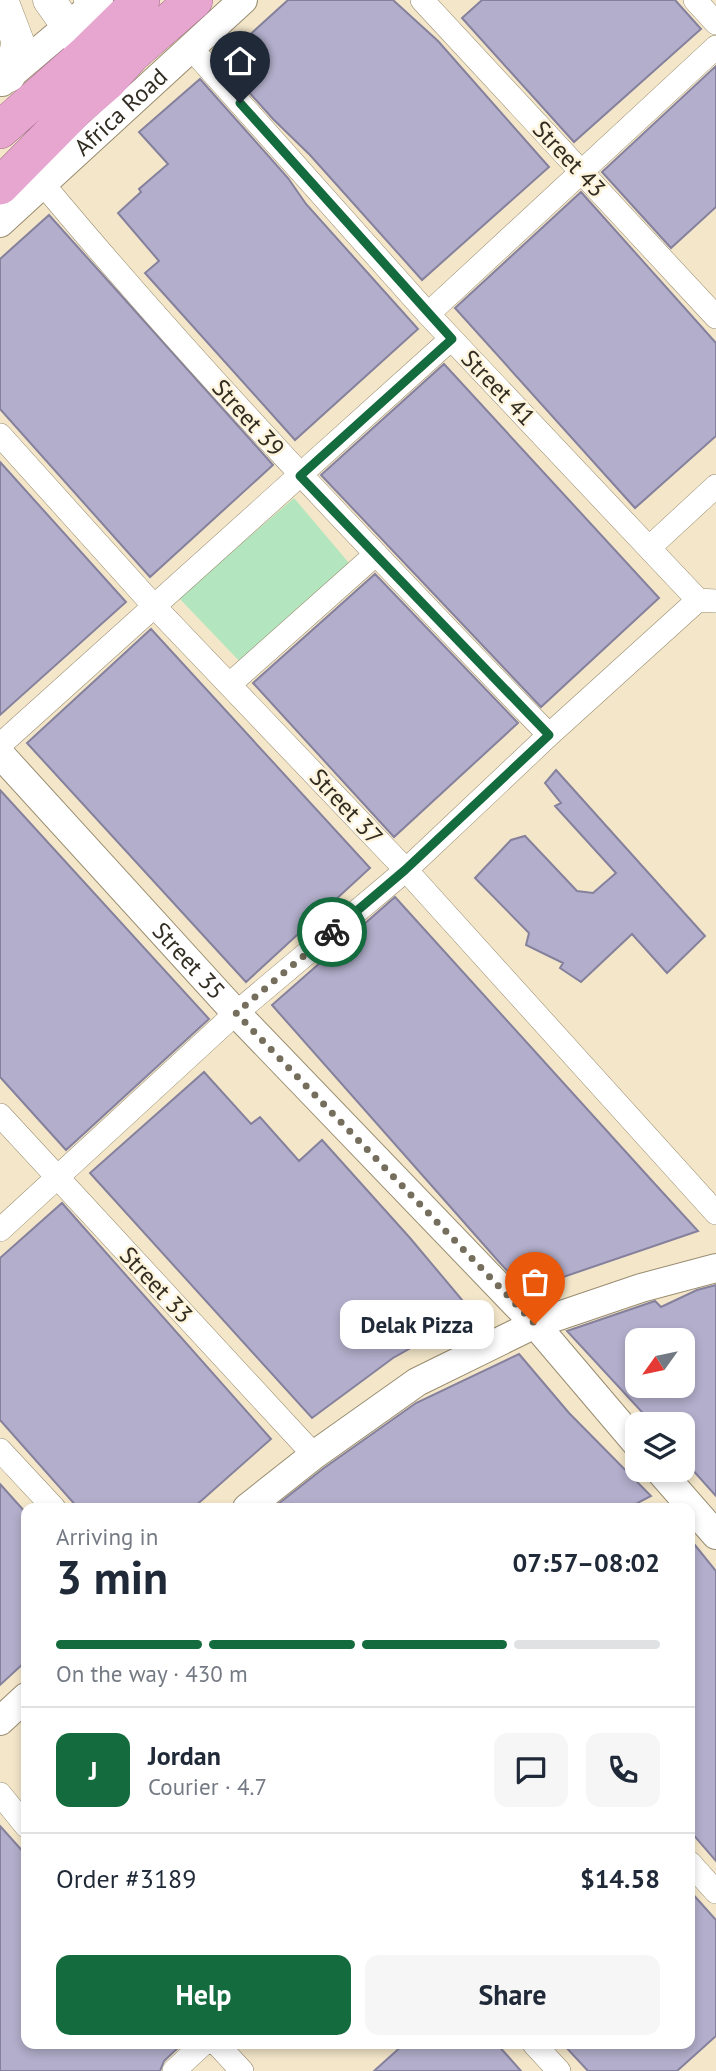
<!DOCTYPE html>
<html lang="en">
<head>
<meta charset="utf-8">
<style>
  :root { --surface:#fff; --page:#f6f6f7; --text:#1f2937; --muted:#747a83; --line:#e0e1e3; --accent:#136b3e }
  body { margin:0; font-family:"PT Sans",sans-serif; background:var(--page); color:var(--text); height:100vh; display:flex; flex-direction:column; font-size:26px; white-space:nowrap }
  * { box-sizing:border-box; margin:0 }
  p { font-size:23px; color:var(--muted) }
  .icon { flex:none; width:38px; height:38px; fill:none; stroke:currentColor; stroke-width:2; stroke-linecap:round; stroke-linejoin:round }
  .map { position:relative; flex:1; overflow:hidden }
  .side { position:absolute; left:21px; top:1503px; width:674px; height:546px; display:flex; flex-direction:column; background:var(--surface); border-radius:14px; box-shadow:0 4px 10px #0003 }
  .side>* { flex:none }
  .needle { width:46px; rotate:237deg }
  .controls { position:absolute; left:625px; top:1328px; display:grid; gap:14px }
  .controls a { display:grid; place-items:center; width:70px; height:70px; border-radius:14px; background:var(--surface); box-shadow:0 4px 10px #0003; font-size:35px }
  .pin { position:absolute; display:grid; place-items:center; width:60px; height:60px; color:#fff; margin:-72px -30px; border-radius:50% 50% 50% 0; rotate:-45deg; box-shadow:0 0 7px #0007 }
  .pin .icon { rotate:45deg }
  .courier { position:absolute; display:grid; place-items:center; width:70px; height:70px; margin:-35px; border:5px solid #136b3e; border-radius:50%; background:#fff; color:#222; box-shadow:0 2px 9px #0007 }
  .bubble { position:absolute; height:49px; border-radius:14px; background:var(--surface); box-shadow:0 4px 10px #0003; font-size:23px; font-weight:600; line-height:49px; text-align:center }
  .summary em { font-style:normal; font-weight:600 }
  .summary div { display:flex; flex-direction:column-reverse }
  .summary { display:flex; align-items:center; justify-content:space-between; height:119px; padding:0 35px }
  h1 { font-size:46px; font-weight:600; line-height:52px }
  .bar { display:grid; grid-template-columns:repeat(4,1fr); gap:10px 7px; align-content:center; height:84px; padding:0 35px }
  .bar i { height:9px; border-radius:5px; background:var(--line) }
  .bar .current { background:var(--accent) }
  .bar p { grid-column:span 4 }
  .line { display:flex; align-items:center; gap:18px; padding:0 35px; border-top:2px solid var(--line) }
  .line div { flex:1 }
  .round { display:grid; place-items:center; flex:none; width:74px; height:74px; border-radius:14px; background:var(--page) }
  .cta { display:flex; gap:14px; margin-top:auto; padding:14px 35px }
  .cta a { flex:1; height:80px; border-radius:14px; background:var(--accent); color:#fff; font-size:28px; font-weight:600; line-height:80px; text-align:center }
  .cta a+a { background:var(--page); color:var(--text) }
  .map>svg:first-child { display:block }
  .green { fill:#b3e6be }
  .building { fill:#b2aecb; stroke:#85819d; stroke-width:2; fill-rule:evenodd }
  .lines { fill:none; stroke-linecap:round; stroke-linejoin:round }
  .minor-casing { stroke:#998d71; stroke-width:24 }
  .tertiary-casing { stroke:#998d71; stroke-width:30 }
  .secondary-casing { stroke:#998d71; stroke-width:33 }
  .trunk-casing { stroke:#a36d8b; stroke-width:38 }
  .minor { stroke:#fff; stroke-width:23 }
  .tertiary { stroke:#fff; stroke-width:28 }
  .secondary { stroke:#fff; stroke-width:32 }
  .trunk { stroke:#e6a6cf; stroke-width:37 }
  .done { stroke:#766e5c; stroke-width:7; stroke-dasharray:0 12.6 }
  .route { stroke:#136b3e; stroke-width:9 }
  .labels { text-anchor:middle; stroke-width:5; stroke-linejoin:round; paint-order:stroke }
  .street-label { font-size:24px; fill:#322d22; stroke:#fef4dc }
</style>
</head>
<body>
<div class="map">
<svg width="716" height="2071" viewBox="0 0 716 2071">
  <rect width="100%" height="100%" fill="#f3e6c9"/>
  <path class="green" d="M294 498 354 569 244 666 179 598Z"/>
  <path class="building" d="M288 0H393L438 41 549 167 422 280 310 155 273 119 221 61Z
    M482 0H675L701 29 574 142 462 18Z
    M716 66V207L671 248 602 172Z
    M200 79 288 178 306 204 418 329 295 440 145 273 159 261 118 213 141 192 139 189 168 164 139 132Z
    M581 192 716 343V436L635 508 455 308Z
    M49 215 273 465 150 577 0 409V259Z
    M444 364 659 598 541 707 321 475Z
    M0 462 126 602 0 715Z
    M375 574 518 723 394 837 253 683Z
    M151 629 370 868 246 982 27 743Z
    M556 770 705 936 667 973 632 934 581 982 560 968 563 963 526 945 529 933 475 878 511 840 525 836 577 891 593 893 616 873 555 806 561 803 545 783Z
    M0 790 209 1019 66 1150 0 1077Z
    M395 897 654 1183 698 1231 525 1290 500 1263 272 1005Z
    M204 1072 251 1124 260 1117 299 1161 322 1140 410 1238 473 1313 393 1358 312 1418 90 1173Z
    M62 1203 271 1439 193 1508H78L0 1420V1258Z
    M716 1285V1496L682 1458V1424H653L567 1331 655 1301 661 1307 697 1290ZM637 1340H682V1386H637Z
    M519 1354 569 1413 651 1496 628 1508H273L324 1468 416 1403Z
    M0 1484 26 1513V1661L0 1685Z
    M690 1539 716 1571V1861L690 1831Z
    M0 1826 26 1855V2044H182L164 2061 160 2071H0Z
    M690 1891 716 1920V2036L677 2071H588L563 2044H690Z
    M404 2044H497L521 2071H374Z"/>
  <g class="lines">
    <g class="minor-casing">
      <path id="minor" d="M422 0 716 317
        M695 0 716 23
        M190 47 428 314 698 600
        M43 184C203 376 376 555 549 735
        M428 314 716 47
        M0 435 154 606 406 870 716 1213
        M650 547 716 486
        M230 684 376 554
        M0 745 451 339
        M0 1115 314 1455
        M0 1230 236 1013 406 870 549 735 698 600 716 601
        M0 1450 54 1508
        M0 1794 26 1826
        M690 1863 716 1892
        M217 2044 242 2071
        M534 2044 559 2071
        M174 2071 203 2044"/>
    </g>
    <g class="tertiary-casing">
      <g id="tertiary">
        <path d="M2 82 99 0"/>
        <path id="s1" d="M0 223 243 0"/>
        <path id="s2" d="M0 754 236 1013 535 1324 637 1444"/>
        <path d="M659 1470 716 1535"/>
        <path d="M247 1508 314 1455 417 1382 535 1324 641 1288 716 1268"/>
        <path d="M0 1721 26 1697"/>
      </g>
    </g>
    <g class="secondary-casing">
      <path id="secondary" d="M2 0 18 42 9 76
        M49 0 101 73
        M90 0 127 47"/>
    </g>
    <g class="trunk-casing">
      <path id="trunk" d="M0 130 87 53 141 0
        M0 186 78 107 108 81 132 54 194 0"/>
    </g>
    <use href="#minor" class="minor"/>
    <use href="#tertiary" class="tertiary"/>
    <use href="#secondary" class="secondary"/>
    <use href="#trunk" class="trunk"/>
  </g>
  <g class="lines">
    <path class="done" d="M332 932 236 1013 535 1324"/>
    <path class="route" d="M240 103 452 339 300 476 549 735 405 870 332 932"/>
  </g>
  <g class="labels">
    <g class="street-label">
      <text dy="8" stroke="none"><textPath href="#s1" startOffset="164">Africa Road</textPath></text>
      <text transform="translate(569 159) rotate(47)" y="8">Street 43</text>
      <text transform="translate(498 388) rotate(46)" y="8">Street 41</text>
      <text transform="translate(248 418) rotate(48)" y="8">Street 39</text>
      <text transform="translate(346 807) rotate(47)" y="8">Street 37</text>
      <text dy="8" stroke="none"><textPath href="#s2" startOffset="280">Street 35</textPath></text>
      <text transform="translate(156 1285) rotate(47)" y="8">Street 33</text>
    </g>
  </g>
</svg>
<div class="controls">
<a><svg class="needle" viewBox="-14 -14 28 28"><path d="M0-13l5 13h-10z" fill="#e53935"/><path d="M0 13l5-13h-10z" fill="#747a83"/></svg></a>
<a><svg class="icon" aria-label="layers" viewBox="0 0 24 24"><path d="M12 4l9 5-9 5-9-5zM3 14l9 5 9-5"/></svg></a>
</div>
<div class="pin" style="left:535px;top:1324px;background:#ea580c"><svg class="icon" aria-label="bag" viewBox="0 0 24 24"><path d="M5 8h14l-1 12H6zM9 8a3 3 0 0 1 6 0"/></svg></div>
<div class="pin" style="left:240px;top:103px;background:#1f2937"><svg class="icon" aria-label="home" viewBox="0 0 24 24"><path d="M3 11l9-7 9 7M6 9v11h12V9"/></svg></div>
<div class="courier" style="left:332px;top:932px"><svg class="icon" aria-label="bike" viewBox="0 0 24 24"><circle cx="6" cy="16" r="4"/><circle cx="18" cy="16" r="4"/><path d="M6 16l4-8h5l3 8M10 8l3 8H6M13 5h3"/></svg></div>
<div class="bubble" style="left:340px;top:1300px;width:154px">Delak Pizza</div>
<section class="side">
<div class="summary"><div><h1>3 min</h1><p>Arriving in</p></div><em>07:57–08:02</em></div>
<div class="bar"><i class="current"></i><i class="current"></i><i class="current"></i><i></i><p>On the way · 430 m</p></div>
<div class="line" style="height:126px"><b class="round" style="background:var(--accent);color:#fff">J</b><div><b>Jordan</b><p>Courier · 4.7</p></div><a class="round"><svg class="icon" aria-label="chat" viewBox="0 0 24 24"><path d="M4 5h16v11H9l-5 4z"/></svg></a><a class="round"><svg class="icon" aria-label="phone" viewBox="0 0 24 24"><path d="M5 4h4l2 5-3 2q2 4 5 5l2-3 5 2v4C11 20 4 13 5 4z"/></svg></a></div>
<div class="line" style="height:91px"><div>Order #3189</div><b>$14.58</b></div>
<div class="cta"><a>Help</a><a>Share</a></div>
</section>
</div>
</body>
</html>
